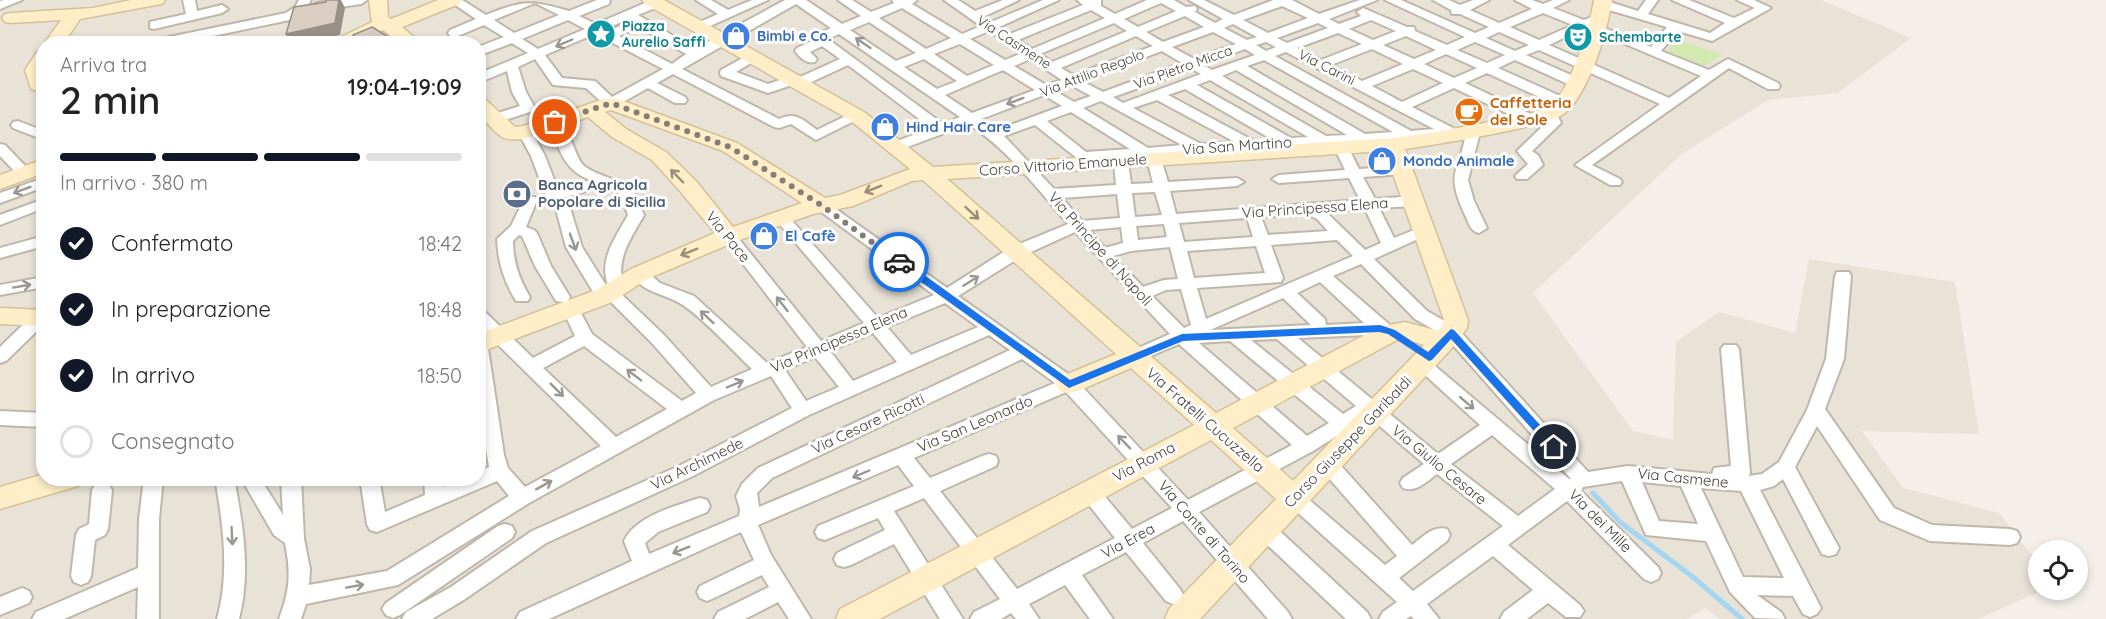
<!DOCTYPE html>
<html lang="it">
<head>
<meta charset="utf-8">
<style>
  :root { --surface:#fff; --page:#f6f6f6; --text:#222; --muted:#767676; --line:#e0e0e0; --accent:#111827 }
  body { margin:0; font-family:Quicksand,sans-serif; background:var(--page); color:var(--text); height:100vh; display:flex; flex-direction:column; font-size:22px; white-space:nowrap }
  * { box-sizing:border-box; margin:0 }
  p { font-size:20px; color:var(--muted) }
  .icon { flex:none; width:33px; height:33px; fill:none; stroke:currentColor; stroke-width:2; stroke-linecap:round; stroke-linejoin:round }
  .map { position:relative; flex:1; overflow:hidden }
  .side { position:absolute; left:36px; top:36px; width:450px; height:450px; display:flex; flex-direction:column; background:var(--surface); border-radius:24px; box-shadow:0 3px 9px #0003 }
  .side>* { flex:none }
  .buttons { position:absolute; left:2028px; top:540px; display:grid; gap:12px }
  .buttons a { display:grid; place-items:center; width:60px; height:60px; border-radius:50%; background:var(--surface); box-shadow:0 3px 9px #0003; font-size:30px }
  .pin { position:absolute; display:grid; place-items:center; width:51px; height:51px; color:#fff; margin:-26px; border:3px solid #fff; border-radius:50%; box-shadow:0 2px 6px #0007 }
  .courier { position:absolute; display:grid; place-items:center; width:60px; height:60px; margin:-30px; border:4px solid #1a73e8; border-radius:50%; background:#fff; color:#222; box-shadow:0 2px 8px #0007 }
  .summary em { font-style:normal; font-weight:600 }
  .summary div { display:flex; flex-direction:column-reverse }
  .summary { display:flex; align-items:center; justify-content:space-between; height:102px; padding:0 24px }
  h1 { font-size:39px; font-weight:600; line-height:45px }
  .bar { display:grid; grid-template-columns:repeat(4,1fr); gap:9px 6px; align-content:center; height:72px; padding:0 24px }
  .bar i { height:8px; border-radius:4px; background:var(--line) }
  .bar .active { background:var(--accent) }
  .bar p { grid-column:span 4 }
  ol { padding:0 24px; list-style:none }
  li { display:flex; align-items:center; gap:18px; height:66px }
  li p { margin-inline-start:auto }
  li .icon { padding:6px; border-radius:50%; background:var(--accent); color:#fff; stroke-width:4 }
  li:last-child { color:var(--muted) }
  li i { width:33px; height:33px; border:3px solid var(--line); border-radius:50% }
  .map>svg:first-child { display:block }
  .residential { fill:#e8e2d7; fill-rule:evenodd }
  .education { fill:#ede4d3 }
  .green { fill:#d3e9b1 }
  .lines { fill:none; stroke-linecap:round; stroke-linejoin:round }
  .stream { stroke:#a5d6f1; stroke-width:5 }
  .street-casing { stroke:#c0b7ab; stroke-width:4 }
  .secondary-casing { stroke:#d4c199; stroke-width:3 }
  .street { fill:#fff; fill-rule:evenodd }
  .secondary { fill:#ffeec8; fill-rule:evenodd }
  .wall { fill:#bbb1a6 }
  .shaded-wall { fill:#989087 }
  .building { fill:#d9cec1; stroke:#989087; stroke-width:1.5 }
  .oneway { stroke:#9a9691 }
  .oneway2 { stroke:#9a8e78 }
  .route { fill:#1a73e8 }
  .done { stroke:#847e75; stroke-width:6; stroke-dasharray:0 10.8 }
  .labels { text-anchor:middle; stroke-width:6; stroke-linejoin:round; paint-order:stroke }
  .far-culture-label { font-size:14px; font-weight:bold; fill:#0d838f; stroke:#fff; text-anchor:start }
  .far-shop-label { font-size:14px; font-weight:bold; fill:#366cbe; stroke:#fff; text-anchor:start }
  .far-street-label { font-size:14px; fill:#484037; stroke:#fff }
  .food-label { font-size:15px; font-weight:bold; fill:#c56008; stroke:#fff; text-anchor:start }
  .shop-label { font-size:15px; font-weight:bold; fill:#366cbe; stroke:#fff; text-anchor:start }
  .street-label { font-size:15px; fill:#484037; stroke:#fff }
  .service-label { font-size:15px; font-weight:bold; fill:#4e5e75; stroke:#fff; text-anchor:start }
</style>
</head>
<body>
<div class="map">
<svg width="2106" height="619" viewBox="0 0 2106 619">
  <rect width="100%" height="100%" fill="#f4f0e9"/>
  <path class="residential" d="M3 0H1821L1911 38 1838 93 1768 100 1682 154 1533 293 1633 431 1673 440 1676 342 1719 312 1795 333 1809 259 1955 282 1979 434 1862 431 1903 488 1999 513 2038 563V590H2043L1978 619H1719L1705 608 1687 619H0V1ZM44 44H478V478H44Z"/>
  <path class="education" d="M40 325H43V414L0 412V365Z"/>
  <path class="green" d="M1677 40 1723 54 1703 67 1665 52Z"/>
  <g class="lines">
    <path class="stream" d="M1593 493 1620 522 1693 577 1742 619"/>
    <g class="street-casing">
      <path id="street" d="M4 0H22L0 9V1Z
        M183 0H195L197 11 222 5 228 9 222 13 154 29 150 28V22L186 14Z
        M299 0H311L304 12 294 19 175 44H148L154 40 286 13 295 7Z
        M337 0H367L361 4 320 10 314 6 316 3Z
        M448 0H462L486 15C522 0 532 0 569 11L597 0H610L609 4 579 16 596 24 652 0H658L662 3 660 6 638 15 695 49 785 0H806L842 24 861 16 838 0H852L871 12 894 3 892 0H917L912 4 962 34 981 26 944 0H958L975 11 1003 0H1019L983 17 991 22 1043 0H1059L999 27 1010 34 1083 5 1077 0H1101V6L1115 14 1147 0H1174L1186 7 1195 6 1197 9 1195 12 1215 23 1223 19 1189 0H1204L1234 15 1273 0H1292L1319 14 1360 0H1377L1329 19 1339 24 1361 16 1357 12 1363 8 1407 27H1414L1415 31 1447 45 1465 37 1385 0H1401L1475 33 1489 27 1460 14H1452L1451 10 1433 0H1449L1460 5 1473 0H1489L1470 10 1499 23 1532 9 1515 0H1532L1543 4 1553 0H1569L1553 8 1584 20 1601 13 1607 17 1549 45 1669 98 1701 76 1592 30 1598 26 1602 27 1651 47 1667 27 1599 7V1L1603 0 1638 11 1646 0H1658L1648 14 1710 33 1725 23 1672 0H1689L1734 18 1755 8 1737 0H1754L1771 8 1712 41 1678 31 1661 51 1709 70 1728 59 1778 83 1780 86 1778 89H1768L1729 68 1592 165 1620 179 1622 182 1620 185H1610L1575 165 1660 104 1539 50 1526 55 1580 79 1582 82 1580 85H1570L1515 60 1498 68 1569 100 1571 103 1569 106H1559L1487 73 1465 83 1535 116 1537 119 1535 122H1525L1454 88 1412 107 1455 129 1457 132 1455 135 1343 143 1348 147 1359 169 1403 166 1410 170 1403 174 1363 177 1375 199 1414 196 1421 201 1414 206 1379 208 1394 238 1424 226 1432 231 1429 234 1374 259 1427 311 1457 328 1588 472 1628 466 1712 474 1714 468 1731 466 1721 349 1724 345H1736L1739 349 1750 473 1749 476 1762 474 1779 462 1807 410 1826 359 1835 276 1837 272H1849L1851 276 1844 359 1825 409 1894 508 1932 525 2010 529 2017 531 2020 537 2017 543 2010 545 1930 541 1880 520 1817 426 1795 467 1839 548 1836 554 1829 556 1822 554 1783 479 1774 486 1760 490 1821 608 1817 614 1810 617 1803 614 1793 596 1757 595 1781 612 1785 619 1755 618 1730 592 1706 541 1646 535 1622 481 1583 487 1581 491 1658 567 1661 573 1658 579 1651 582 1644 579 1567 501 1508 545 1580 605 1584 611 1580 617H1566L1548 603 1527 619H1500L1504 612 1533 590 1493 556 1427 604 1439 619H1414L1411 616 1406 619H1379L1383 612 1397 602 1286 502 1283 497 1286 492 1293 489 1300 492 1385 565 1397 556 1320 468 1318 463 1320 458 1327 456 1334 458 1412 545C1423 537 1433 525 1447 529L1450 535 1447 541 1399 578 1413 591 1503 526 1437 474C1426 482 1416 493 1403 488L1400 483 1403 478 1424 464 1368 416 1313 451 1199 512 1288 612 1292 619H1268L1183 521 1143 543 1180 589 1183 595 1180 601 1173 604 1166 601 1126 552 1082 575 1113 619H1090L1065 585 1029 604 1039 619H1016L1011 613 1001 619H970L974 612 1000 599 924 498 894 511 963 619H940L894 544 851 565 844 567 837 565 834 559 837 553 885 530 878 518 825 540 818 538 815 532 818 526 914 486 898 465 758 525 771 555 811 619H789L778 602 745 619H714L718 612 769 587 762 575 714 598 707 601 700 598 697 592 700 586 754 560 741 532 549 619H516L520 612 632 561 624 541C636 516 675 506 700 498L707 500 710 506 707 512 658 532 645 543 649 554 739 516 740 509 736 496 742 484 758 468 1010 350 989 335 809 415 691 477 546 543 465 599 432 619H402L406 612 451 587 532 531 677 467 792 408 771 376 714 400 529 503 398 585 306 604 301 619H279C290 590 291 573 285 543L274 535 241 478H260L283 515 281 478H301L304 539 310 569 309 585 387 571 509 496 497 481 377 532 370 530 367 524 360 478H379L385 512 425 495 424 478H444V487L463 478H478V472L489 467 478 402V329L484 331 486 335 504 455 508 468 525 487 601 446 478 325V309L484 311 533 358 575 336 561 306 563 302 556 301 535 266 522 236 519 235 513 241C513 262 519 279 530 297L528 301H516C504 281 498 263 497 239L511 226 525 197H535L537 200 526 227 534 230 537 233 551 266 570 297 568 301 575 302 592 334 682 401 696 393 652 343 609 300H598L566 247 556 209 546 196 531 156 518 132 520 129H530L532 132 545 156 558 190 591 180C563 171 559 147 548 122L555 118C566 121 574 150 580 161 588 175 618 177 632 190 638 195 640 208 644 215 632 237 613 261 625 287L619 292 664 335 711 387 752 369C732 350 705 320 683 305 665 293 644 294 631 274L633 270H645L660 283 694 296 767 363 807 347 724 239 721 236 724 233H734L821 341 864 323 776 220 773 217 776 214H786L878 318 934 295 816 208 814 205 816 202H826L947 288 1010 248 1068 224C1037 188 1009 151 969 124L902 149H892L890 146 892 143 931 128 848 65 805 85 795 84 768 93 721 76 720 73 721 70 752 53 756 54 758 57 756 60 736 72 768 84 795 75 800 77 840 59 822 46 810 52 817 59 815 62C807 64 800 58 795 51L797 48 814 40 815 35 831 28 796 4 682 69 779 119C796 111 803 120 817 130L852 113H862L864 116 816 140 791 124 779 128 774 127 673 74 657 83 685 97 687 100 685 103H675L648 88 616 106H606L586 88 553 85 535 59 518 67 526 92 535 108 533 111 499 122H489L487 119 489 116 520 106 512 92 507 71 478 83V74L528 53 512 43 478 56V47L504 37 484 25 458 36H450L448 33 450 30 476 19ZM535 3 559 15 514 33 494 20ZM1161 3 1176 11 1138 27 1124 19ZM1282 6 1308 18 1268 33 1243 20ZM902 8 951 38 926 49 879 18ZM1091 10 1105 18 1032 49 1018 40ZM1543 13 1573 25 1539 40 1510 27ZM1185 16 1204 27 1163 42 1146 32ZM628 19 631 21 609 31 605 29ZM568 20 585 29 538 49 522 39ZM1371 20 1396 31 1373 40 1349 29ZM869 22 916 53 896 61 850 30ZM1114 23 1127 31 1052 62 1040 54ZM1318 23 1328 28 1287 43 1277 38ZM1233 24 1257 37 1247 40 1224 28ZM640 27 686 54 672 64 619 36ZM989 31 1022 53 1005 60 970 39ZM1213 32 1236 44 1194 59 1172 47ZM1499 32 1529 45 1515 51 1486 38ZM1338 33 1362 44 1321 60 1297 48ZM595 34 599 36 597 39 599 42 609 41 663 69 612 97 595 81 562 78 545 55ZM839 34 960 117 943 124 828 39ZM1136 36 1153 46 1073 75 1061 68ZM1406 36 1436 50 1414 59 1383 45ZM1266 42 1276 47 1266 51 1256 45ZM1475 42 1505 55 1487 63 1457 50ZM960 44 994 65 967 76 934 54ZM1245 49 1255 55 1212 70 1203 65ZM1372 49 1403 64 1362 81 1331 65ZM1162 51 1182 63 1103 92 1082 81ZM1286 52 1434 129 1411 131 1275 56ZM1446 54 1477 68 1454 78 1424 64ZM924 59 957 81 937 89 904 67ZM1030 59 1062 80 1046 85 1014 66ZM1264 60 1393 132 1365 134 1247 66ZM1192 69 1201 74 1123 103 1113 97ZM1413 69 1443 83 1402 102 1372 86ZM1003 70 1035 90 972 113 945 95ZM1236 70 1347 135 1326 136 1222 76ZM1210 80 1308 137 1291 138 1197 85ZM1071 85 1091 96 1074 102 1055 91ZM1185 89 1273 140 1254 141 1168 95ZM1044 95 1062 106 997 130 981 119ZM1157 100 1235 142 1201 144 1133 108ZM1101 101 1182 145 1148 148 1083 108ZM1071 112 1130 149 1086 152 1047 121ZM1035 125 1078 159 1121 158 1114 162 1116 185 1054 189 1004 136ZM1337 144 1334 147 1345 170 1279 175 1272 179 1279 183 1349 178 1360 200 1176 214 1170 191 1237 186 1244 182 1237 178 1168 182 1161 159 1157 155ZM1149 156 1147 159 1153 183 1131 184 1128 162 1121 158ZM605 185 621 195 628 215C616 237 597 261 609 287H607L582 247 570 208 563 198ZM1155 192 1162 215 1135 217 1132 193ZM1117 194 1120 218 1082 221 1062 198ZM1365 209 1381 243 1365 250 1326 212ZM1307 214 1317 219 1328 231 1268 235 1261 217ZM1247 218 1253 237 1184 242 1179 223ZM1164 224 1167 237 1138 240 1136 226ZM1121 227 1123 243 1105 248 1090 230ZM1075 232 1170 334 1127 353 1124 357 1127 361H1139L1179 344 1292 445 1188 500 1075 379 958 296 1022 256ZM1337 240 1353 256 1206 319 1197 288 1281 282 1283 278 1271 245ZM1256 246 1265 273 1194 278 1187 251ZM1170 247 1178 279 1164 280 1143 287 1113 256 1131 251ZM1361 264 1415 319 1445 336 1571 479H1569L1429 361 1423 359 1417 361 1414 365 1480 425 1438 454 1298 338 1391 334 1393 330 1391 326 1333 276ZM1320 282 1364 323 1326 325 1325 319 1297 293ZM1181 289 1191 325 1184 328 1152 296 1166 290ZM1283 298 1311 325 1210 330ZM945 303 978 327 911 355 887 327ZM873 333 897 362 853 381 830 351ZM1277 339 1356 406 1343 414 1251 340ZM1230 341 1329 423 1307 436 1199 343ZM584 346 667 409 616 437 543 368ZM815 357 839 387 806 401 785 370ZM1022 359 1055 383 759 507 757 493 772 478ZM1066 392 1172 508 1132 529 1096 486 1089 483 1082 486 1079 491 1082 496 1115 538 1017 589 940 491 996 466 998 461 996 456 989 454 982 456 930 478 914 458ZM1492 435 1555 489 1518 516 1451 464ZM1642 482 1681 486 1698 524 1659 521ZM1701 488 1741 491 1784 578 1743 577Z
        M696 0H711L728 10 752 0H768L699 31 693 27 695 24 718 14Z
        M265 40H276L282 44H259Z
        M1550 109 1555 110 1561 123 1532 151 1538 155 1543 165 1527 179H1517L1515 176 1528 164 1517 151 1547 122 1543 113Z
        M18 121 44 131V140L13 128 11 125 13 122Z
        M1473 128 1480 132 1468 180 1474 201 1487 228 1479 233C1470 231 1469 223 1465 215 1444 170 1460 173 1466 132Z
        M0 144 5 145 29 170 31 173 29 176H19L0 156Z
        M44 178V187L0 203V193Z
        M44 199V208L0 225V215Z
        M44 236V246L0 258V248Z
        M44 277V287L0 295V285Z
        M40 312 44 313V324L6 361 0 363V347L34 314Z
        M0 411 44 413V427L0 425Z
        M144 478H163L159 519V619H137L138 587 64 619H32L36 612 138 568 139 519Z
        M215 478H234C243 524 251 573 239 619H217C230 573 223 524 215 478Z
        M102 482 109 485 112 490 108 529 105 535 95 540 91 576 88 582 81 585 74 582 71 576 76 535 79 529 89 524 92 490 95 485Z
        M1264 521 1271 523 1367 612 1371 619H1346L1257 535 1254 529 1257 523Z
        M505 524 512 526 515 532 512 538 400 615 393 618 386 615 382 609 386 603 498 526Z
        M22 588 29 591 32 597 29 603 0 615V597Z"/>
    </g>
    <g class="secondary-casing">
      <path id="secondary" d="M131 0H165L162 4 156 5 80 19 63 44H44L61 20 11 23 5 22 2 18 5 14 11 13 93 8Z
        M369 0H387L388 17 391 19 438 0H462L459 4 402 27 422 44H401L383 30 356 44H332L335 40 372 22Z
        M642 0H664L864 112 933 167 1393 138C1433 133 1472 126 1511 117 1524 114 1540 114 1551 105 1571 89 1590 26 1594 0H1612C1607 32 1590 91 1565 113 1548 127 1432 145 1405 149L1468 320 1467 328 1451 349 1200 619H1165L1169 609 1276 499 1211 440 880 619H836L840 609 1194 425 1131 368 1078 391 1069 393 1060 391 1056 384 1060 377 1116 354 923 180 912 181 853 206 813 214 737 241 647 279 612 302 478 353V334L596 290 631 269 715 233 680 191 652 160 612 137 588 117C570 123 519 147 502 137 494 132 486 121 478 114V97L485 99 515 127 523 126 604 99H618L737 143 825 198 840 195 910 169 850 120 645 4ZM611 110 723 151 802 203 733 227 696 181 666 152 626 129 605 112ZM1385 151 1444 320 1443 325 1438 331 1405 322 1382 326 1216 413 947 179ZM1405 339 1424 345 1293 481 1233 428 1397 340Z
        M44 51V93L31 89 25 70 37 52Z
        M44 159V173L0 189V175Z
        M0 308 44 310V326L0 324Z
        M44 474V478H82L78 486 0 509V487Z"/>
    </g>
    <use href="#street" class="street"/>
    <use href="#secondary" class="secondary"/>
  </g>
  <path class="wall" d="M353 35 400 44H356Z"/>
  <path class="shaded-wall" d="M339 0H341L345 8 340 35 302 44H291L286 34Z"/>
  <path class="building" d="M326 0H339L335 23 286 34 294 7 326 2Z
    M372 27 400 44H365L353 35Z"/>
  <defs><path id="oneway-shaft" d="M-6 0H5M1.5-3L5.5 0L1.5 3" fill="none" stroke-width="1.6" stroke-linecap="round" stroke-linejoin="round" transform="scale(1.5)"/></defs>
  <g class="oneway">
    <use href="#oneway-shaft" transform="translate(564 43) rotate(157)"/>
    <use href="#oneway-shaft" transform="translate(863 43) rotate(-146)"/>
    <use href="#oneway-shaft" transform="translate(1015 101) rotate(160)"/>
    <use href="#oneway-shaft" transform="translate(22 190) rotate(160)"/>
    <use href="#oneway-shaft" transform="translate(573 242) rotate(70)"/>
    <use href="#oneway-shaft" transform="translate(971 281) rotate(-32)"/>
    <use href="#oneway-shaft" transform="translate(22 286) rotate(-10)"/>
    <use href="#oneway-shaft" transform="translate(782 304) rotate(-128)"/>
    <use href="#oneway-shaft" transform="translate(707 317) rotate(-137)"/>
    <use href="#oneway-shaft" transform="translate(634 375) rotate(-143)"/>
    <use href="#oneway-shaft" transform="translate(735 384) rotate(-23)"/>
    <use href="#oneway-shaft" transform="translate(557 390) rotate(45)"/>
    <use href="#oneway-shaft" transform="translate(1467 403) rotate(41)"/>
    <use href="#oneway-shaft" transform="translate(1124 442) rotate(-134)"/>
    <use href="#oneway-shaft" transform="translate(861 474) rotate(157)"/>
    <use href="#oneway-shaft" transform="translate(544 485) rotate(-29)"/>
    <use href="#oneway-shaft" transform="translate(232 536) rotate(87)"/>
    <use href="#oneway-shaft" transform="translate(681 550) rotate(158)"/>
    <use href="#oneway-shaft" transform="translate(355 586) rotate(-10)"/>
  </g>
  <g class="oneway2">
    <use href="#oneway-shaft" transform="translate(677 176) rotate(-134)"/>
    <use href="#oneway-shaft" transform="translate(873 189) rotate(158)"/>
    <use href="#oneway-shaft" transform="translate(972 213) rotate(42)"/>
    <use href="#oneway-shaft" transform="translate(689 252) rotate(158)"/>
  </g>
  <path class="route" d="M896 259H902L1070 380 1182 334 1380 325 1395 330 1428 352 1451 329 1454 330 1560 447 1558 450H1551L1451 339 1432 360 1429 361 1388 334 1379 332 1183 341 1069 388 896 264Z"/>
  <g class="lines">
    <path class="done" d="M555 122 611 103 730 147 821 205 899 262"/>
  </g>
  <defs>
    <g id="sight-disc" transform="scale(1.5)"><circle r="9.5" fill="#0f9aa8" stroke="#fff"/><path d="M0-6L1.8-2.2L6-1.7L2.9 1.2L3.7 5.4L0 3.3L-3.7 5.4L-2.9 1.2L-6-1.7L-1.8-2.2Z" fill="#fff"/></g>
    <g id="shop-disc" transform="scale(1.5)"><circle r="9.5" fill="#3f7fe0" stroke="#fff"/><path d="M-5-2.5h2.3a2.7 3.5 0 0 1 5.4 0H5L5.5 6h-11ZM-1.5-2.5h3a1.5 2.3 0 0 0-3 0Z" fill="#fff"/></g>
    <g id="theatre-disc" transform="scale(1.5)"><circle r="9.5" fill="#0f9aa8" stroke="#fff"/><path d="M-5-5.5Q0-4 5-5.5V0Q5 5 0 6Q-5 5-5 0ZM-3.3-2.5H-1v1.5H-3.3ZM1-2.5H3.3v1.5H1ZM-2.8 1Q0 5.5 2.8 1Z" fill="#fff"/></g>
    <g id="cafe-disc" transform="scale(1.5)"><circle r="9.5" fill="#e8710a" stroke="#fff"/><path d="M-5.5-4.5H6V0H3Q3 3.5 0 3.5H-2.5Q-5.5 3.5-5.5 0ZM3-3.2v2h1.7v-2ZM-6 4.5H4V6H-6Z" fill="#fff"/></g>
    <g id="bank-disc" transform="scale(1.5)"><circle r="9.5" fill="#5c6f8a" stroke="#fff"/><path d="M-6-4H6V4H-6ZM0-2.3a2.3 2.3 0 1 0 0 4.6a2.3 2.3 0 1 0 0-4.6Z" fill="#fff"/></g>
  </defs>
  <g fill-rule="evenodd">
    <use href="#sight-disc" x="601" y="34"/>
    <use href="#shop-disc" x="736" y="36"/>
    <use href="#theatre-disc" x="1578" y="37"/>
    <use href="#cafe-disc" x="1469" y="112"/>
    <use href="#shop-disc" x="885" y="127"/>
    <use href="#shop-disc" x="1382" y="161"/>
    <use href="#bank-disc" x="517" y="194"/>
    <use href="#shop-disc" x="764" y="236"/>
  </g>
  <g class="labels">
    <g class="far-culture-label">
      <text x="622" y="31">Piazza<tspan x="622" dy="16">Aurelio Saffi</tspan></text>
      <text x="1599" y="42">Schembarte</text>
    </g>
    <g class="far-shop-label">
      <text x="757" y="41">Bimbi e Co.</text>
    </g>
    <g class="far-street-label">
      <text transform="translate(1014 42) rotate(33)" y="5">Via Casmene</text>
      <text transform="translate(1183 67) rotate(-20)" y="5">Via Pietro Micca</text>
      <text transform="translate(1327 67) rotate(27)" y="5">Via Carini</text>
      <text transform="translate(1092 73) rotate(-21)" y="5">Via Attilio Regolo</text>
    </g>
    <g class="food-label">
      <text x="1490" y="108">Caffetteria<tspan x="1490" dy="17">del Sole</tspan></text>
    </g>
    <g class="shop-label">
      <text x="906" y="132">Hind Hair Care</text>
      <text x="1403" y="166">Mondo Animale</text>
      <text x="785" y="241">El Cafè</text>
    </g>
    <g class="street-label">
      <text transform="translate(1237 146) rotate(-4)" y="5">Via San Martino</text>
      <text transform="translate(1063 165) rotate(-4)" y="5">Corso Vittorio Emanuele</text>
      <text transform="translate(1315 208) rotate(-4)" y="5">Via Principessa Elena</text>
      <text transform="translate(728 237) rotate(51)" y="5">Via Pace</text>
      <text transform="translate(1100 249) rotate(48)" y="5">Via Principe di Napoli</text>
      <text transform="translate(839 340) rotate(-23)" y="5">Via Principessa Elena</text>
      <text transform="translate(1205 420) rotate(41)" y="5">Via Fratelli Cucuzzella</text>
      <text transform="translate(868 424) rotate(-25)" y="5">Via Cesare Ricotti</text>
      <text transform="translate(975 424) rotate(-23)" y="5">Via San Leonardo</text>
      <text transform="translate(1348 442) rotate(-46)" y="5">Corso Giuseppe Garibaldi</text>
      <text transform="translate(1144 462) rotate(-28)" y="5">Via Roma</text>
      <text transform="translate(697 464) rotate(-26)" y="5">Via Archimede</text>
      <text transform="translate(1439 465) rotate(39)" y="5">Via Giulio Cesare</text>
      <text transform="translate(1683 478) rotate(6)" y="5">Via Casmene</text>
      <text transform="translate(1600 521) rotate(45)" y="5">Via dei Mille</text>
      <text transform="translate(1204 532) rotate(49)" y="5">Via Conte di Torino</text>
      <text transform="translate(1128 541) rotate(-28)" y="5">Via Erea</text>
    </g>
    <g class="service-label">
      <text x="538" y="190">Banca Agricola<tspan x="538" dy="17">Popolare di Sicilia</tspan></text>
    </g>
  </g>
</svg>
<div class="buttons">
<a><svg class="icon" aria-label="locate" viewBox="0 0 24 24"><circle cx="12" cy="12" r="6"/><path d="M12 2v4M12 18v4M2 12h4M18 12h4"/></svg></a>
</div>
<div class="pin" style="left:555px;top:122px;background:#ea580c"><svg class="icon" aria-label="bag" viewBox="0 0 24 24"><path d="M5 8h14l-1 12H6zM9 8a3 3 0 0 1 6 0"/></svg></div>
<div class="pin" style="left:1554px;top:447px;background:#1f2937"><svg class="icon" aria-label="home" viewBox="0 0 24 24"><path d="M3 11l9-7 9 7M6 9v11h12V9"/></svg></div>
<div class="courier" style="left:899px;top:262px"><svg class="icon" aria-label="car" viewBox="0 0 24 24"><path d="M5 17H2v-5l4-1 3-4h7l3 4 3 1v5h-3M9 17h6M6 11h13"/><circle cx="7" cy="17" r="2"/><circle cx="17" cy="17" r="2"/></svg></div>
<section class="side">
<div class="summary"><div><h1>2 min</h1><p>Arriva tra</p></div><em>19:04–19:09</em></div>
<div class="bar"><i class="active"></i><i class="active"></i><i class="active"></i><i></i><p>In arrivo · 380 m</p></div>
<ol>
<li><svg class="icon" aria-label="check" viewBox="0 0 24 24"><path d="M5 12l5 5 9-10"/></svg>Confermato<p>18:42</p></li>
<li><svg class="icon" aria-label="check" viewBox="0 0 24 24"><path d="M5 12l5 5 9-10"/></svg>In preparazione<p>18:48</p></li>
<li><svg class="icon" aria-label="check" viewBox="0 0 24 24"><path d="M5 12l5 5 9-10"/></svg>In arrivo<p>18:50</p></li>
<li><i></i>Consegnato</li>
</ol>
</section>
</div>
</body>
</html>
